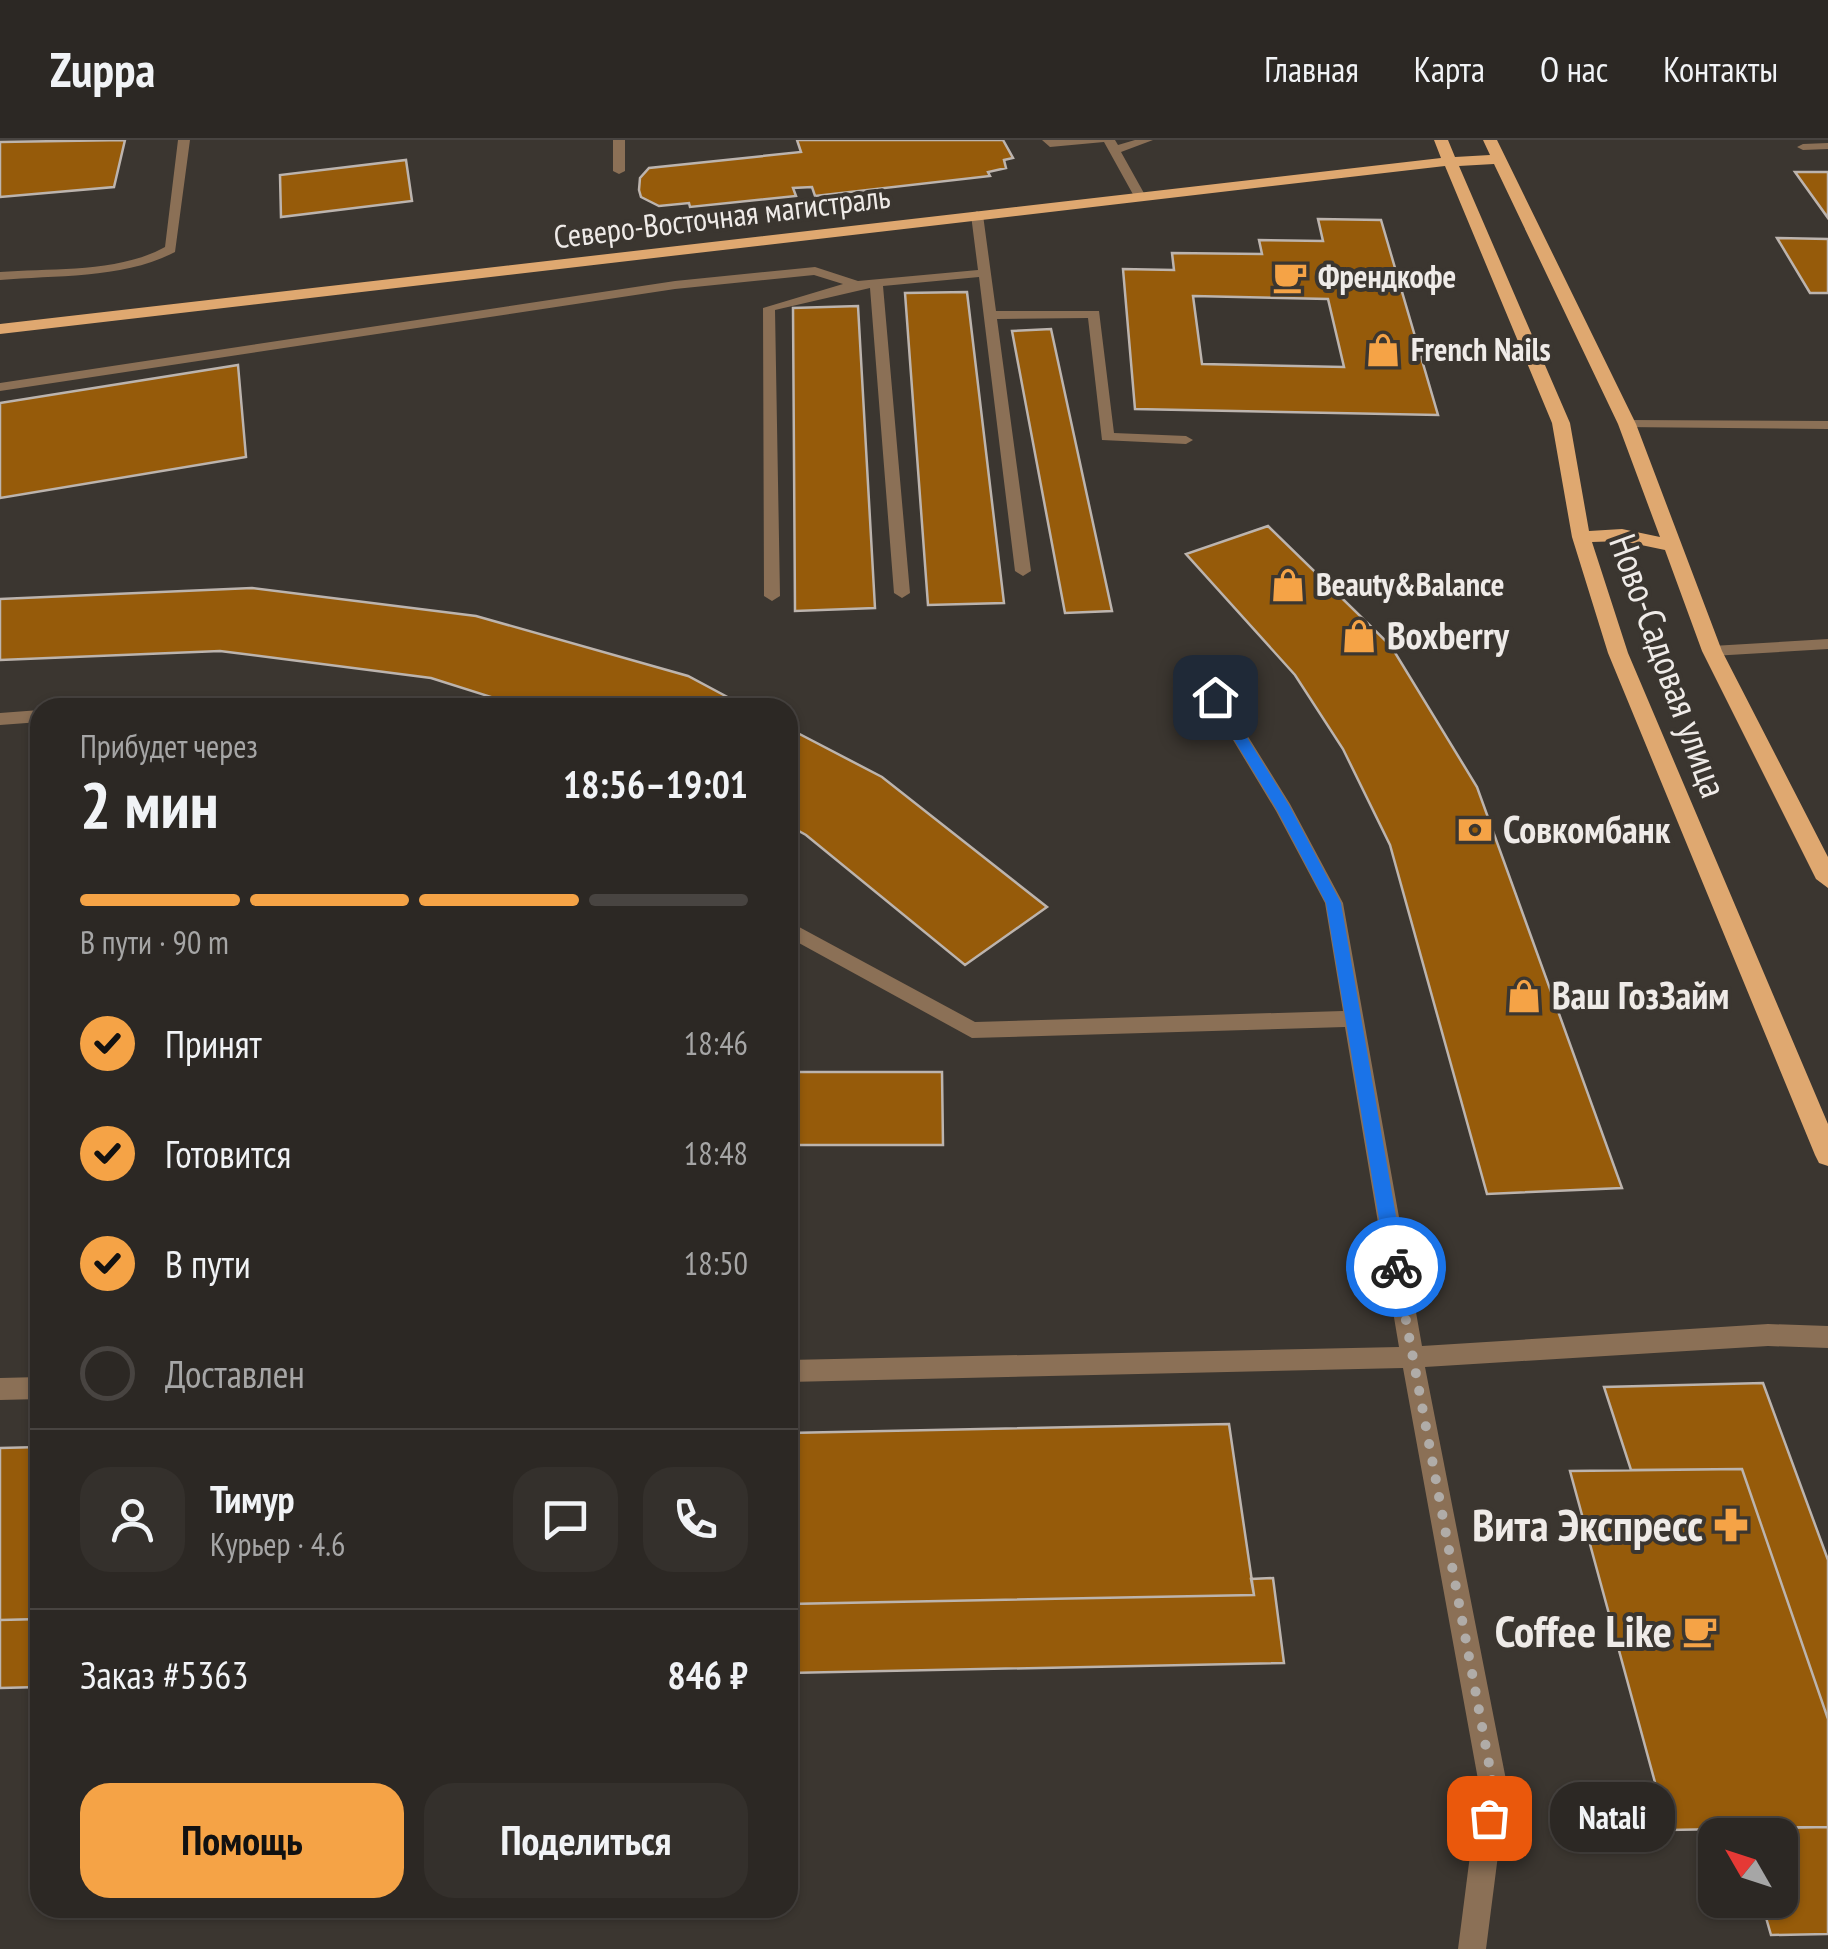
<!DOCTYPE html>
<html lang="ru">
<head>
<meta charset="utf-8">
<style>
  :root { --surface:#2c2824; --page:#34302c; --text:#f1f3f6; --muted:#a6a6a6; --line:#484441; --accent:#f5a346 }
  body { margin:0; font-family:"PT Sans Narrow",sans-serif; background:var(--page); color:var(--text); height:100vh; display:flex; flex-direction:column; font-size:38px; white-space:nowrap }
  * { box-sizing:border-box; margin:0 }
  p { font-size:32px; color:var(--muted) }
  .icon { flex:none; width:55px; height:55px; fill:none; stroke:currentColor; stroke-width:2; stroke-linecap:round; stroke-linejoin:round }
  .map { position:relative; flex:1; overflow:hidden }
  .panel { position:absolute; left:30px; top:558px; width:768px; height:1220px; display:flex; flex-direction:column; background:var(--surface); border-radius:30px; box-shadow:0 2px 8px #0004,0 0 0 2px var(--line) }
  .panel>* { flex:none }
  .needle { width:65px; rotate:309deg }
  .tools { position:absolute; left:1698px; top:1678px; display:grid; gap:20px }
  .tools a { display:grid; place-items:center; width:100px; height:100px; border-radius:20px; background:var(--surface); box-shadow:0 2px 8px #0004,0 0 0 2px var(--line); font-size:50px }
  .pin { position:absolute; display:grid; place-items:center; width:85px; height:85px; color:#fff; margin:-42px; border-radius:20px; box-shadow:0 5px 15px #0006 }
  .courier { position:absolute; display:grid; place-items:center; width:100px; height:100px; margin:-50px; border:8px solid #1a73e8; border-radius:50%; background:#fff; color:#222; box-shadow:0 2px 12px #0007 }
  .bubble { position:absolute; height:70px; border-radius:30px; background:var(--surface); box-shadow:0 2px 8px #0004,0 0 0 2px var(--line); font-size:32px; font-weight:600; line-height:70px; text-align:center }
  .headline em { font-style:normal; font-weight:600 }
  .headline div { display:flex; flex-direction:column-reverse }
  .headline { display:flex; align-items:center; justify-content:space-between; height:170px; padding:0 50px }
  h1 { font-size:65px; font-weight:600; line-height:75px }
  .bar { display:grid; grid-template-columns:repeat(4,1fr); gap:15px 10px; align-content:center; height:120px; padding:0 50px }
  .bar i { height:12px; border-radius:8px; background:var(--line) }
  .bar .selected { background:var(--accent) }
  .bar p { grid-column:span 4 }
  .line { display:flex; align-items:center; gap:25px; padding:0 50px; border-top:2px solid var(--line) }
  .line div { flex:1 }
  .round { display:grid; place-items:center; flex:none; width:105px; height:105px; border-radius:30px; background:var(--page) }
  ol { padding:0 50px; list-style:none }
  li { display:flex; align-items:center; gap:30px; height:110px }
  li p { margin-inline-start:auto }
  li .icon { padding:10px; border-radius:50%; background:var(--accent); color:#111; stroke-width:4 }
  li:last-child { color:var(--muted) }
  li i { width:55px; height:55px; border:5px solid var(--line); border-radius:50% }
  .cta { display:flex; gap:20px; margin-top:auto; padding:20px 50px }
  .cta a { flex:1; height:115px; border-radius:30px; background:var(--accent); color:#111; font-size:40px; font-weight:600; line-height:115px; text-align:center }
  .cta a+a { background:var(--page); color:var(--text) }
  header { display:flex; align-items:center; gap:60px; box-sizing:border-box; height:140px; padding:0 50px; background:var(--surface); border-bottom:2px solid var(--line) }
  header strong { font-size:48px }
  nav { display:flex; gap:55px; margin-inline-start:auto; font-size:35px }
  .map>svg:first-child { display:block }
  .building { fill:#965b0a; stroke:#bcb4ae; stroke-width:2.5; fill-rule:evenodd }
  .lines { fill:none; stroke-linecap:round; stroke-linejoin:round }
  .service { fill:#8b7056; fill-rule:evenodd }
  .minor { fill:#8b7056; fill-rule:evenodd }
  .primary { fill:#dfa870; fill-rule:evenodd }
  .route { fill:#1a73e8 }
  .done { stroke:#b0aca8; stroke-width:10; stroke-dasharray:0 18 }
  .labels { text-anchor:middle; stroke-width:8; stroke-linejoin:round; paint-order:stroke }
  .far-street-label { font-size:32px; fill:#efebe8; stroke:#3b3630 }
  .far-poi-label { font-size:32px; font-weight:bold; fill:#efebe8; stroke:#3b3630; text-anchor:start }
  .poi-label { font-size:38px; font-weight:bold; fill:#efebe8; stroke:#3b3630; text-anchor:start }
  .street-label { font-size:38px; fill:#efebe8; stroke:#3b3630 }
  .near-poi-label { font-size:45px; font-weight:bold; fill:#efebe8; stroke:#3b3630; text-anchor:end }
</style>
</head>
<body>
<header>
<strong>Zuppa</strong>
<nav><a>Главная</a><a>Карта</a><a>О нас</a><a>Контакты</a></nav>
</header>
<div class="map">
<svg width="1828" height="1809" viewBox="0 0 1828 1809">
  <rect width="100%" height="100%" fill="#3b3630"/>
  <path class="building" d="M125 0 114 47 0 57V2Z
    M797 0H1003L1013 18 1004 20 1006 28 988 32 990 36 815 56 812 47 793 48 796 56 690 67 689 63 659 66 641 57 639 50 640 38 649 28 801 12Z
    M406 20 412 61 281 77 280 35Z
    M1795 32H1828V78Z
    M1318 79 1381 80 1438 275 1135 269 1123 129 1174 130 1172 113 1262 114 1259 100 1323 101ZM1193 156 1328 159 1344 227 1202 224Z
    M1777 98 1828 99V153H1810Z
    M967 152 1004 463 928 465 905 153Z
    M858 166 875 468 795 471 793 168Z
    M1051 189 1112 471 1065 473 1012 191Z
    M238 225 246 317 0 358V263Z
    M1268 386 1391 506 1477 647 1622 1048 1487 1054 1390 705 1343 609 1295 535 1186 414Z
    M252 448 476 476 688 536 748 568H526L431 538 220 511 0 520V459Z
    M788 588 882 637 1047 767 965 825 806 695 788 685Z
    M791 932H942L943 1005H788Z
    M1763 1243 1828 1420V1579L1742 1329 1631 1330 1604 1247Z
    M1229 1284 1254 1455 788 1464V1293Z
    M40 1307V1479L0 1480V1308Z
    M1742 1329 1828 1579V1687L1668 1690 1570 1331Z
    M1273 1438 1284 1523 788 1533V1464L1254 1455 1251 1439Z
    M40 1479V1547L0 1548V1480Z
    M1828 1687V1794L1771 1795 1761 1760H1780V1695H1742L1740 1688Z"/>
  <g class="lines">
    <path class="service" d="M613 0H625V31L619 34 613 31Z
      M1042 0H1115L1118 5 1135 0H1153L1121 12 1145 55 1135 58 1104 2 1050 7Z
      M1828 3V9L1803 10 1797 7 1803 4Z
      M977 71 983 75 996 171H1099L1114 293 1186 296 1193 300 1186 304 1102 300 1088 178 997 179 1031 431 1023 436 1015 431 979 137 883 146 910 453 902 458 894 453 870 148 775 170 780 456 772 461 764 456 763 168 843 144 814 135 675 149 0 251V243L675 141 815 127 858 141 978 130 971 75Z
      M1627 280 1828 281V289L1622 287 1620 284Z
      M1828 499V509L1712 516 1704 511 1712 506Z
      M1215 551 1221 553 1290 664 1343 763 1422 1206 1768 1184 1828 1186V1208L1768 1206 1425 1227 1507 1645 1486 1809H1458L1479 1645 1403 1228 788 1242V1220L1399 1207 1345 887 972 898 788 797V781L975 882 1343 871 1325 763 1276 671 1207 557Z
      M40 570V582L0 585V573Z
      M40 1237V1259L0 1260V1238Z"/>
    <path class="minor" d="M178 0H190L175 112C124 139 56 135 0 140V132C52 128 118 133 165 107Z"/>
    <path class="primary" d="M1434 0H1448L1455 17 1490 15 1483 0H1497L1636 284 1722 511 1828 717V748L1816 739 1702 511 1665 410 1622 401 1592 402 1628 513 1828 984V1026L1819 1023 1815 1015 1608 513 1572 397 1552 283 1445 26 0 194V184L1441 18ZM1494 24 1618 284 1660 397 1622 389 1589 391 1570 283 1459 26Z"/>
  </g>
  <path class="route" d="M1210 554H1220L1289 665 1341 763 1405 1127 1396 1135 1387 1127 1326 763 1277 670 1208 557Z"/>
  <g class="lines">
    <path class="done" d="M1396 1127 1493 1645 1489 1678"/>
  </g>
  <defs>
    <g id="cafe-bare" transform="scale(2.7)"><path d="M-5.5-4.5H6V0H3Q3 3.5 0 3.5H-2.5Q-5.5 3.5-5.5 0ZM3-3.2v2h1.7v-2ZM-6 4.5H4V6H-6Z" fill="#f5a346" stroke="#3b3630" stroke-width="2.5" paint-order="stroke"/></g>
    <g id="shop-bare" transform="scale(2.7)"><path d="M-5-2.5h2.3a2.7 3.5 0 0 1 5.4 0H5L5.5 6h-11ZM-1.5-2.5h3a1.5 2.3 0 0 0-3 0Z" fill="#f5a346" stroke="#3b3630" stroke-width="2.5" paint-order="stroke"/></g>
    <g id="bank-bare" transform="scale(2.7)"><path d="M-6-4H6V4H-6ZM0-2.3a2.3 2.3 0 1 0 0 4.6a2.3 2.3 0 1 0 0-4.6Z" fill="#f5a346" stroke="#3b3630" stroke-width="2.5" paint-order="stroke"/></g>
    <g id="pharmacy-bare" transform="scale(2.7)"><path d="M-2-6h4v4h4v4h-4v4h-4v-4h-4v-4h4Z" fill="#f5a346" stroke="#3b3630" stroke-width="2.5" paint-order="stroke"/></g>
  </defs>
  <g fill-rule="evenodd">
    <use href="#cafe-bare" x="1290" y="137"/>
    <use href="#shop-bare" x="1383" y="210"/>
    <use href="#shop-bare" x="1288" y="445"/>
    <use href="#shop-bare" x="1359" y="496"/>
    <use href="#bank-bare" x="1475" y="690"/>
    <use href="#shop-bare" x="1524" y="856"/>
    <use href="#pharmacy-bare" x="1731" y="1385"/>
    <use href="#cafe-bare" x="1700" y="1491"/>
  </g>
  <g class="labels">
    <g class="far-street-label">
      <text transform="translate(722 77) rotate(-7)" y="11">Северо-Восточная магистраль</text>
    </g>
    <g class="far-poi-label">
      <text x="1318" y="148">Френдкофе</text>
      <text x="1411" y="221">French Nails</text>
      <text x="1316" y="456">Beauty&amp;Balance</text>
    </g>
    <g class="poi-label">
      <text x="1387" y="509">Boxberry</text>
      <text x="1503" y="703">Совкомбанк</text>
      <text x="1552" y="869">Ваш ГозЗайм</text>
    </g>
    <g class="street-label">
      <text transform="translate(1668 526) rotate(70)" y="13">Ново-Садовая улица</text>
    </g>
    <g class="near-poi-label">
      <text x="1703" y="1401">Вита Экспресс</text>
      <text x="1672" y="1507">Coffee Like</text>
    </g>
  </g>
</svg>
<div class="tools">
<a><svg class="needle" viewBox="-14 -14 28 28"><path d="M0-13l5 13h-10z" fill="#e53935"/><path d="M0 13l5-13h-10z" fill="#a6a6a6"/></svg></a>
</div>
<div class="pin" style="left:1489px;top:1678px;background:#ea580c"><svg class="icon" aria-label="bag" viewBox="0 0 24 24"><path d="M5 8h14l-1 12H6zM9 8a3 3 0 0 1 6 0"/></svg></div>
<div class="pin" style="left:1215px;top:557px;background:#1f2937"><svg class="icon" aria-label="home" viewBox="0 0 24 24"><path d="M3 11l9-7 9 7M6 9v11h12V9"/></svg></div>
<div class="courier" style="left:1396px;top:1127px"><svg class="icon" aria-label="bike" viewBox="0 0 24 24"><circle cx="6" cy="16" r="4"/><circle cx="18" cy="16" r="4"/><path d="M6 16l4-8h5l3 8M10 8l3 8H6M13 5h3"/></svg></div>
<div class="bubble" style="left:1550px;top:1642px;width:125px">Natali</div>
<section class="panel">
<div class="headline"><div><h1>2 мин</h1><p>Прибудет через</p></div><em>18:56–19:01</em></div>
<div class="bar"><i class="selected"></i><i class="selected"></i><i class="selected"></i><i></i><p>В пути · 90 m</p></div>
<ol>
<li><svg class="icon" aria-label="check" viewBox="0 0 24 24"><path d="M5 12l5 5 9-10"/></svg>Принят<p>18:46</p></li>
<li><svg class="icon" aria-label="check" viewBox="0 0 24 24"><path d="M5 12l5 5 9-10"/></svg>Готовится<p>18:48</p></li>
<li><svg class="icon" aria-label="check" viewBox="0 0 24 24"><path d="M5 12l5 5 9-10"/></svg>В пути<p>18:50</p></li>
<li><i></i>Доставлен</li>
</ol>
<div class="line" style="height:180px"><a class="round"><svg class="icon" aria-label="person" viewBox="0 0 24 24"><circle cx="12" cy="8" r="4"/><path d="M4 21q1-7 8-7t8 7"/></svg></a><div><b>Тимур</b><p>Курьер · 4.6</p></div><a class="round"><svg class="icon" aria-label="chat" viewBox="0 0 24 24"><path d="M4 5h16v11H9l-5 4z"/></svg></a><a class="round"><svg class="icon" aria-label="phone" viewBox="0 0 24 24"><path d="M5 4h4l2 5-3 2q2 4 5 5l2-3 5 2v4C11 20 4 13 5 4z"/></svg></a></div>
<div class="line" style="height:130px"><div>Заказ #5363</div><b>846 ₽</b></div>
<div class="cta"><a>Помощь</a><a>Поделиться</a></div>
</section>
</div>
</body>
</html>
